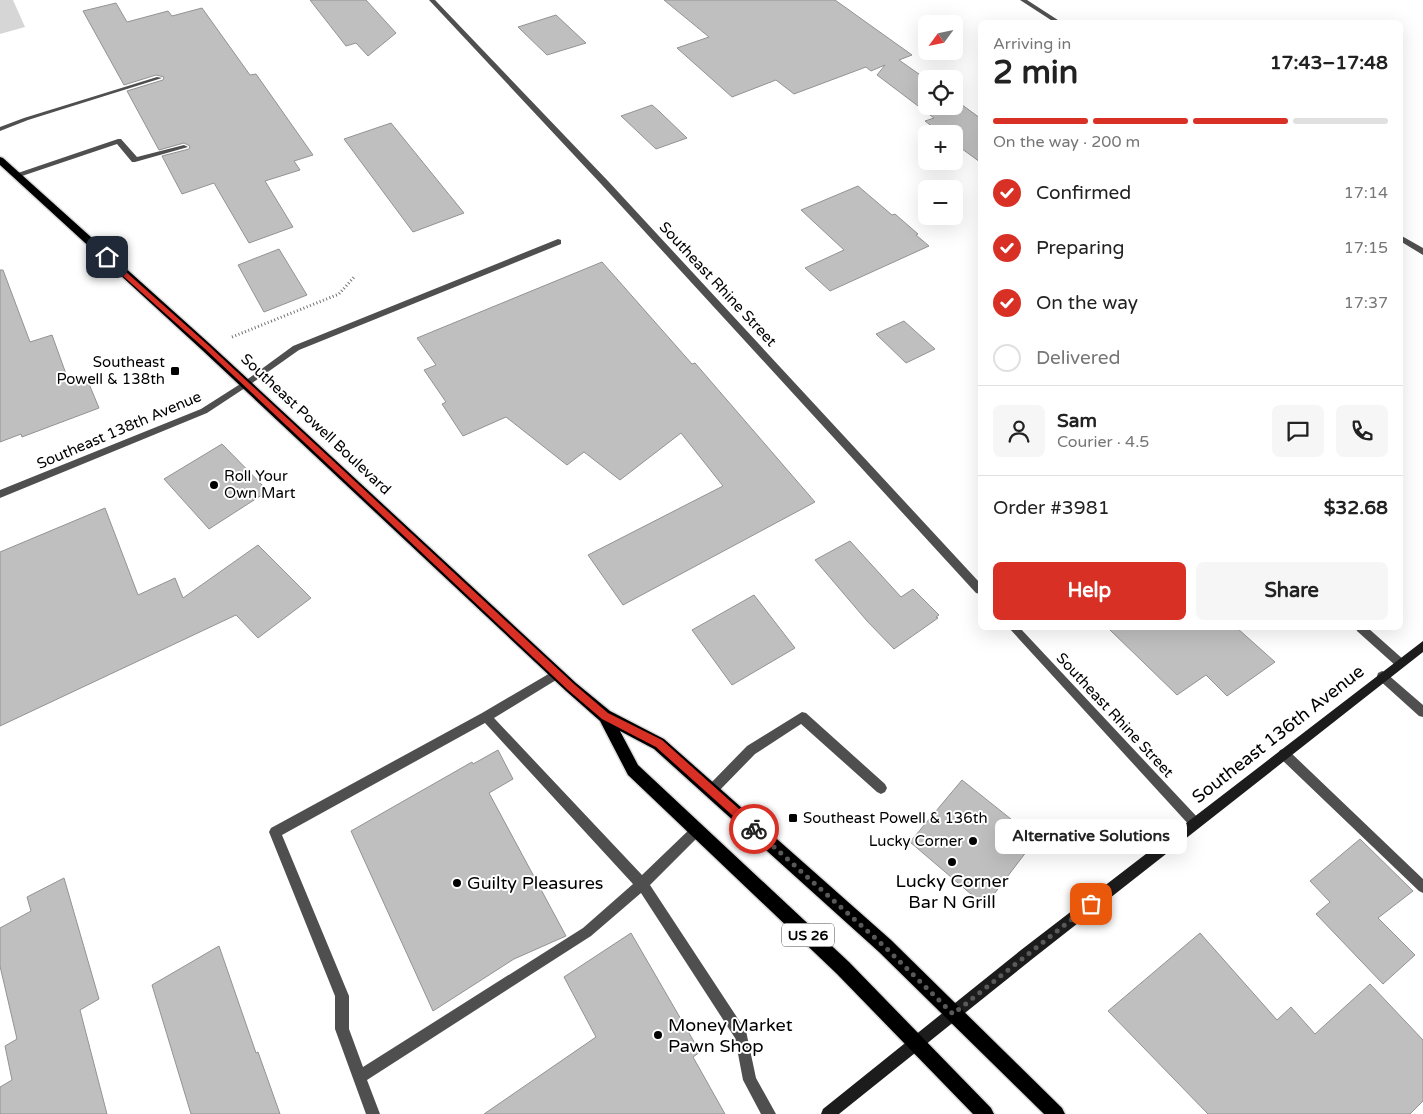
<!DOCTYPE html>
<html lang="en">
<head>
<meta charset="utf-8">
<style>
  :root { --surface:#fff; --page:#f6f6f6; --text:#222; --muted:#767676; --line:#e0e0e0; --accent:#d93025 }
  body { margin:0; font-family:"Varela Round",sans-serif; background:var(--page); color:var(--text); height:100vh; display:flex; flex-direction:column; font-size:19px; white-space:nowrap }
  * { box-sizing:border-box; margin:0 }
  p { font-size:16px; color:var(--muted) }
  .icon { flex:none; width:28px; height:28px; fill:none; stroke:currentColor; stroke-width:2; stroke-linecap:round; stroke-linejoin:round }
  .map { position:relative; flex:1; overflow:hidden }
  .drawer { position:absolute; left:978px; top:20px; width:425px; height:610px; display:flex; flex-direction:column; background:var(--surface); border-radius:8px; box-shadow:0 5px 20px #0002 }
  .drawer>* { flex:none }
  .needle { width:32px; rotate:237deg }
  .buttons { position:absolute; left:918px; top:15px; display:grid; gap:10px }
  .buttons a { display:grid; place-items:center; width:45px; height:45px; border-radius:8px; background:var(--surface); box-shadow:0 5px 20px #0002; font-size:25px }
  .pin { position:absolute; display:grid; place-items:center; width:42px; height:42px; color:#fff; margin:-21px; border-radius:10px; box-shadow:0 2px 8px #0006 }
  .courier { position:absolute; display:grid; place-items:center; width:50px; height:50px; margin:-25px; border:4px solid #d93025; border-radius:50%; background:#fff; color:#222; box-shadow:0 1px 6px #0007 }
  .bubble { position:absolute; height:35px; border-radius:8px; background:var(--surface); box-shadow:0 5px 20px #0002; font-size:16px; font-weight:700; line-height:35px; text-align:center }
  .headline em { font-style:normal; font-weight:700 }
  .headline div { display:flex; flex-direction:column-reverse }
  .headline { display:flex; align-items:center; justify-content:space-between; height:85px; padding:0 15px }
  h1 { font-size:32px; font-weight:700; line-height:38px }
  .bar { display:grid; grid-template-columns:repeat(4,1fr); gap:8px 5px; align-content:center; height:60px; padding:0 15px }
  .bar i { height:6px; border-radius:4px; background:var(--line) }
  .bar .active { background:var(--accent) }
  .bar p { grid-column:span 4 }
  .line { display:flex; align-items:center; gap:12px; padding:0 15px; border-top:1px solid var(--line) }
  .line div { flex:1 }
  .round { display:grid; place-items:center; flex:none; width:52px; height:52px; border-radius:8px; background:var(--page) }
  ol { padding:0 15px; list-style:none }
  li { display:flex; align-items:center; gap:15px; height:55px }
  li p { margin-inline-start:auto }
  li .icon { padding:5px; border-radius:50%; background:var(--accent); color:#fff; stroke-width:4 }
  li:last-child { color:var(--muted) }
  li i { width:28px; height:28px; border:2px solid var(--line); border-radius:50% }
  .cta { display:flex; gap:10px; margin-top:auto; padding:10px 15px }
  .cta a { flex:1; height:58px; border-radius:8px; background:var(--accent); color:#fff; font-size:20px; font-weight:700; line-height:58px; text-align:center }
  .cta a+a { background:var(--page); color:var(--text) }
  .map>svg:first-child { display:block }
  .green { fill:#d6d6d6 }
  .building { fill:#bfbfbf; stroke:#939393 }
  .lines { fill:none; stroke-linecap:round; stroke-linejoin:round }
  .primary-casing { stroke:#dbdbdb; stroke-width:3 }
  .path { stroke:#717171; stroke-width:3; stroke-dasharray:1 2.5; stroke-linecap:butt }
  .lane { fill:#4f4f4f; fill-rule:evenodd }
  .street { fill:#4f4f4f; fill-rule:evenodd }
  .secondary { fill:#1c1c1c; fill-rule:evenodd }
  .primary { fill:#000; fill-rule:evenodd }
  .route { fill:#d93025 }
  .done { stroke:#595959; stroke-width:5; stroke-dasharray:0 9 }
  .poi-dot { fill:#000; stroke:#fff; stroke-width:2 }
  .labels { text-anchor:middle; stroke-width:4; stroke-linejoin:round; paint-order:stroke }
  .shield { fill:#fff; stroke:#4c4c4c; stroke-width:1 }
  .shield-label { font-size:14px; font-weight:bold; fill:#000 }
  .street-label { font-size:15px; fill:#000; stroke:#fff }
  .poi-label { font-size:15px; fill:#000; stroke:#fff; text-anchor:end }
  .near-street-label { font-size:18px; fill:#000; stroke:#fff }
  .near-poi-label { font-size:18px; fill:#000; stroke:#fff; text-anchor:start }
</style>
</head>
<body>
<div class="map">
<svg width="1423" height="1114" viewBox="0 0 1423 1114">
  <rect width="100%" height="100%" fill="#fff"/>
  <path class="green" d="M0 0H13L25 27 0 34Z"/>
  <path class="building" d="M310 0H366L396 33 368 56 356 43 346 46Z
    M664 0H835L912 55 899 60 926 79V106H954V99L980 118V162L954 143V134H942L925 121 934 118 877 75 885 65 871 71 866 67 794 94 776 80 732 97 677 48 709 37Z
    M116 3 127 22 168 11 172 16 202 8 250 75 256 74 313 155 294 161 300 170 265 181 293 227 249 243 214 183 182 194 162 156 189 149 190 146 184 143 159 150 127 91 163 80 164 77 156 75 124 85 83 11Z
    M556 15 586 43 547 55 518 27Z
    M652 105 660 112 687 138 656 149 621 116Z
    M391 123 464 213 413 232 344 139Z
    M858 186 892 215 895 214 918 234 916 235 929 246 830 291 805 268 844 250 801 210Z
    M279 249 307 295 264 312 238 265Z
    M602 262 692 364 695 363 815 502 623 605 588 555 723 486 681 433 620 480 584 452 567 465 506 417 463 436 442 404 446 402 424 370 436 365 417 338Z
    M0 270H3L30 342 52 335 70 385 87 379 99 408 22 437 21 434 0 442Z
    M904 321 935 349 906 363 876 334Z
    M222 444 268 491 209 529 164 479Z
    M105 508 138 595 175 578 183 598 258 545 311 598 258 638 236 615 0 726V552Z
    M850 541 901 597 913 589 939 615 936 617 938 618 894 649 867 621 815 560Z
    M754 595 795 648 732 685 692 630Z
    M1108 628H1237L1275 662 1227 696 1206 675 1177 695Z
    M498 750 513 779 489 793 566 936 514 959 433 1011 351 831 472 762 473 764Z
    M962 780 1036 839 985 906 910 842Z
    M1360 839 1413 891 1378 918 1415 955 1383 984 1316 914 1330 902 1310 881Z
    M64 878 99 999 80 1010 107 1114H0V1087L12 1080 5 1046 17 1039 0 966V928L31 911 27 897Z
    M631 933 700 1052 693 1057 725 1114H484L596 1037 564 977Z
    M1200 933 1277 1020 1291 1007 1315 1034 1370 984 1423 1040V1101L1410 1114H1208L1108 1011Z
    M219 946 256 1053 258 1052 280 1114H191L152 985Z"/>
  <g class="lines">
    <g class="primary-casing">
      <path id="primary" d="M0 157 3 158 210 344 576 683 610 711 664 739 891 940 1062 1108 1065 1114H1044L879 952 654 749 620 731 638 765 849 962 991 1108 994 1114H973L837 974 628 775 600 721 566 691 202 350 0 165Z"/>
    </g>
    <path class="path" d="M232 337 339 294 355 276"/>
    <path class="lane" d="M157 77 162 78 28 120 0 131V127L24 118Z
      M118 139H121L137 157 184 145 188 147 135 162H132L117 144 19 177H16L12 175Z
      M558 239 561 240V244L299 350 248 386 245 387 241 384 293 346Z
      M1356 628H1368L1404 660 1405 663 1404 666 1400 668 1396 666 1357 631Z
      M557 669 561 671 562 674 561 677 494 718 642 875 693 826 697 824 701 826 703 830 701 834 650 885 746 1031 756 1078 776 1114H761L743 1080 735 1038 641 893 591 936 367 1080 380 1114H366L335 1029V996L269 832 271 828 482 713ZM485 723 633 884 583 928 363 1067 349 1029V996L282 835Z
      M1382 671 1386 673 1423 705V717L1419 716 1378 679 1377 676 1378 673Z
      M802 712 806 713 885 784 887 788 885 792 881 794 877 792 801 724 755 754 716 794 712 796 708 794 706 790 708 786 747 746Z
      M1284 749 1288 750 1423 879V893L1419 891 1280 758 1278 754 1280 750Z"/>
    <path class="street" d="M429 0H435L608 181 980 583V594L976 593 602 185Z
      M1020 0H1027L1061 22H1054Z
      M1400 235 1423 248V255L1400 241Z
      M245 381 248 382 249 384 248 386 207 413 0 498V490L201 409Z
      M1009 628H1020L1199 819 1201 823 1199 827 1195 829 1191 827Z"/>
    <path class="secondary" d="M1423 641V652L1031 960 839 1114H821L823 1109 1021 950Z"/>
    <use href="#primary" class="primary"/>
  </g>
  <path class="route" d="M107 255 208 345 574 684 608 713 662 740 757 825V832H751L656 747 602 719 568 690 204 348 104 259V257Z"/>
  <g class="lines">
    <path class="done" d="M754 829 884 946 953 1014 1091 904"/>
  </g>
  <g class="poi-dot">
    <rect x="170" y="366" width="10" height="10" rx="2.5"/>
    <circle cx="214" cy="485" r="5"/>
    <rect x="788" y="813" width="10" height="10" rx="2.5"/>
    <circle cx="973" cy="841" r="5"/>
    <circle cx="952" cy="862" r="5"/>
    <circle cx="457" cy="883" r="5"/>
    <circle cx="658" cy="1035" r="5"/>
  </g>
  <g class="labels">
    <rect class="shield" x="782" y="923.5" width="52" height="23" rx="4"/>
    <g class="shield-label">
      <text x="808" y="940">US 26</text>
    </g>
    <g class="street-label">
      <text transform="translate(718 284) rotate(47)" y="5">Southeast Rhine Street</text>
      <text transform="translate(316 424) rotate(43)" y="5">Southeast Powell Boulevard</text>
      <text transform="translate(119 430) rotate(-23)" y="5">Southeast 138th Avenue</text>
      <text transform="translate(1115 715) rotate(47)" y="5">Southeast Rhine Street</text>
    </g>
    <g class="poi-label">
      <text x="165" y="367">Southeast<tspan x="165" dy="17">Powell &amp; 138th</tspan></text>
      <text x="224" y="481" text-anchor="start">Roll Your<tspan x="224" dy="17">Own Mart</tspan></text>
      <text x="803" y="823" text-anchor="start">Southeast Powell &amp; 136th</text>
      <text x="963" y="846">Lucky Corner</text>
    </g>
    <g class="near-street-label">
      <text transform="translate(1278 734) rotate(-38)" y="6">Southeast 136th Avenue</text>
    </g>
    <g class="near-poi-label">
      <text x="952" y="887" text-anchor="middle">Lucky Corner<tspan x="952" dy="21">Bar N Grill</tspan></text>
      <text x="467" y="889">Guilty Pleasures</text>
      <text x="668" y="1031">Money Market<tspan x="668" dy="21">Pawn Shop</tspan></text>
    </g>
  </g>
</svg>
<div class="buttons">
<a><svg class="needle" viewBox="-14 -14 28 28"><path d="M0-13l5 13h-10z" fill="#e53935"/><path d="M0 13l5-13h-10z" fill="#767676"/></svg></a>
<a><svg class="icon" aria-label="locate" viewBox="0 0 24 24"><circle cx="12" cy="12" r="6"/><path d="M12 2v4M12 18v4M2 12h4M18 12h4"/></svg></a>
<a>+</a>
<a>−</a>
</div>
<div class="pin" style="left:1091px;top:904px;background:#ea580c"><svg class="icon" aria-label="bag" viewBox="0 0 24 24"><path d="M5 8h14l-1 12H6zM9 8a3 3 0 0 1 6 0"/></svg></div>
<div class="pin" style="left:107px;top:257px;background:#1f2937"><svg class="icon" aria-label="home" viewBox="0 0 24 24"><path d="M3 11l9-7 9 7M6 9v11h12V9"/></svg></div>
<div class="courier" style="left:754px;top:829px"><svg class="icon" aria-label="bike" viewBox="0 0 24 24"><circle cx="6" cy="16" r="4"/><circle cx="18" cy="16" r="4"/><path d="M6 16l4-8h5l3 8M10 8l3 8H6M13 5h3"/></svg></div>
<div class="bubble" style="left:995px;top:819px;width:192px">Alternative Solutions</div>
<section class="drawer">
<div class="headline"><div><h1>2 min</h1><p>Arriving in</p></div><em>17:43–17:48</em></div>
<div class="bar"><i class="active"></i><i class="active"></i><i class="active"></i><i></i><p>On the way · 200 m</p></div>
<ol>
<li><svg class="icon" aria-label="check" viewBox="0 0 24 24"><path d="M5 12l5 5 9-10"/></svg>Confirmed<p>17:14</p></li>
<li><svg class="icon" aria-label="check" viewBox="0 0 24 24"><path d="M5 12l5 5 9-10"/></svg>Preparing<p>17:15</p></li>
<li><svg class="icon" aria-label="check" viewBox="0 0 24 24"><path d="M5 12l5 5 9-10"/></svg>On the way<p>17:37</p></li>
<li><i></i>Delivered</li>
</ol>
<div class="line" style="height:90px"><a class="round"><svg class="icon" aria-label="person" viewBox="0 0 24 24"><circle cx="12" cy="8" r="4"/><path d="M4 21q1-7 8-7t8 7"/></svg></a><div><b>Sam</b><p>Courier · 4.5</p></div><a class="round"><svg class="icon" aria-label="chat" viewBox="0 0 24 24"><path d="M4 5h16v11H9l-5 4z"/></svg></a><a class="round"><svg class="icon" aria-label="phone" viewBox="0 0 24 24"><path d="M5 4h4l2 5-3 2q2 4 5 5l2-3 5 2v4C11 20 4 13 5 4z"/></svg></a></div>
<div class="line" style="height:65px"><div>Order #3981</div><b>$32.68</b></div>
<div class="cta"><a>Help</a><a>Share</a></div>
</section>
</div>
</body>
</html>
